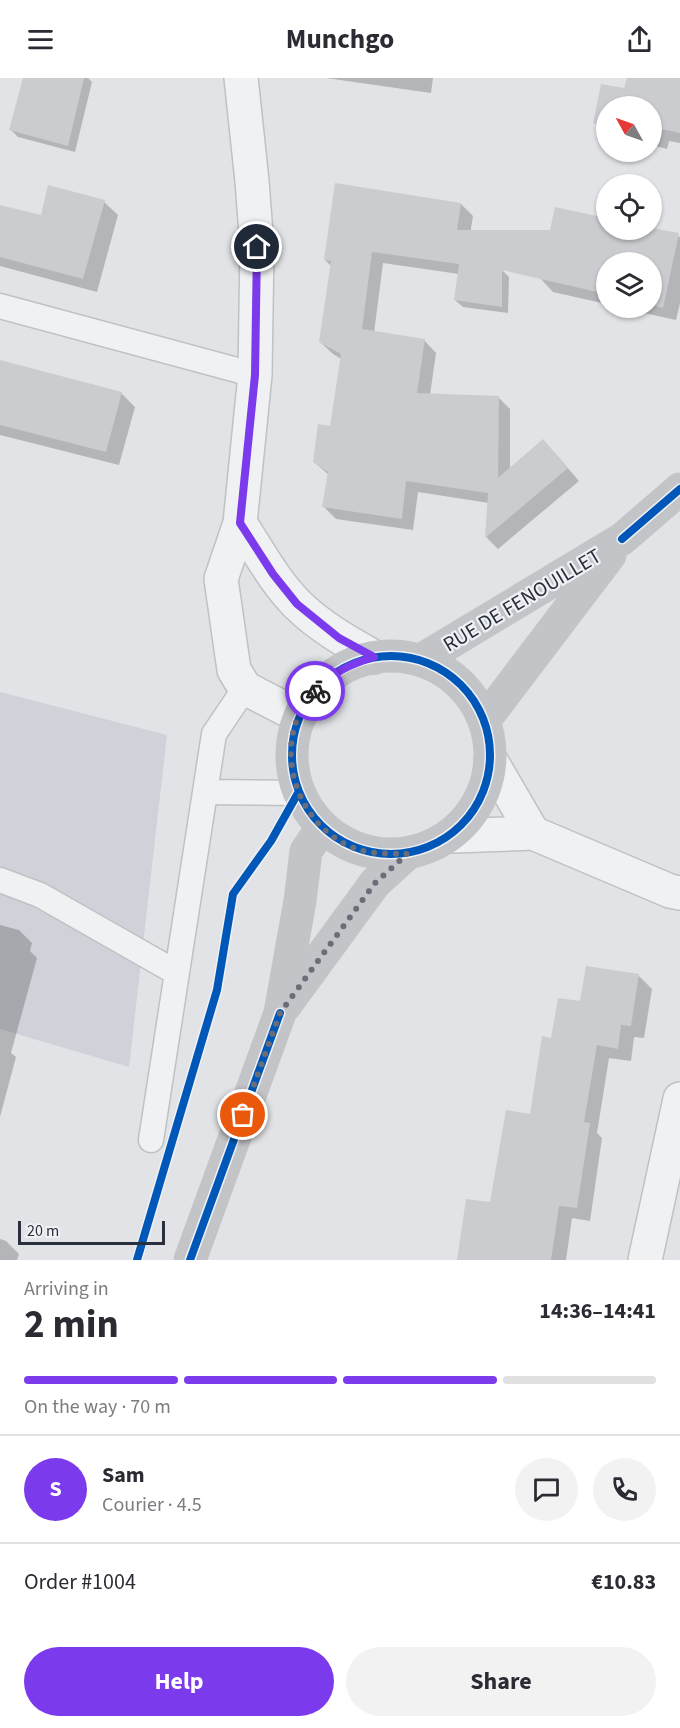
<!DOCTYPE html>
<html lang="en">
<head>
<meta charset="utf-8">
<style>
  :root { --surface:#fff; --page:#f2f2f3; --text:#2b2b33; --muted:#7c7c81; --line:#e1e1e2; --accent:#7c3aed }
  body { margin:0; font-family:"Source Sans 3",sans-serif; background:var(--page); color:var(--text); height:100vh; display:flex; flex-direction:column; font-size:22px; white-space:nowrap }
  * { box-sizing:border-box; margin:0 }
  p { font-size:20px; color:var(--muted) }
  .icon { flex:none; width:33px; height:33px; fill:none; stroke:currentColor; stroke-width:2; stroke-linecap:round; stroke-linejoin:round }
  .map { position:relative; height:1182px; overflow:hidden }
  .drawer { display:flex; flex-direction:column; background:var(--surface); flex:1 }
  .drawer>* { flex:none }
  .needle { width:39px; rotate:310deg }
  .fabs { position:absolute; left:596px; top:18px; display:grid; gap:12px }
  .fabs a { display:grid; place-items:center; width:66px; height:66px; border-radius:50%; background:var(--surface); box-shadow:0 2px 4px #0004; font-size:30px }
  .scale { position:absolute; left:18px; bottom:15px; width:147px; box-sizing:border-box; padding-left:6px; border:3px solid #2a2f3d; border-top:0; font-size:16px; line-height:21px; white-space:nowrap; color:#2a2f3d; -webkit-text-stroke:4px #eff1f5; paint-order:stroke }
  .pin { position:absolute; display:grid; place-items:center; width:51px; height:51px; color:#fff; margin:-26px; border:3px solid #fff; border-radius:50%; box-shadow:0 2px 6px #0007 }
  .courier { position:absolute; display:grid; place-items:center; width:60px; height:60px; margin:-30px; border:4px solid #7c3aed; border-radius:50%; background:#fff; color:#222; box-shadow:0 2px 8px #0007 }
  .headline em { font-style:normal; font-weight:700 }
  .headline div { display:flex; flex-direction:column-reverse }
  .headline { display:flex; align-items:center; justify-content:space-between; height:102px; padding:0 24px }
  h1 { font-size:39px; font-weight:700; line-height:45px }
  .bar { display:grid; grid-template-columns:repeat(4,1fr); gap:9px 6px; align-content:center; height:72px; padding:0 24px }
  .bar i { height:8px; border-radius:4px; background:var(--line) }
  .bar .selected { background:var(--accent) }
  .bar p { grid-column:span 4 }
  .line { display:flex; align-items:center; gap:15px; padding:0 24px; border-top:2px solid var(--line) }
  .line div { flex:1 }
  .round { display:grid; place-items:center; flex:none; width:63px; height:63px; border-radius:32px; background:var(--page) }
  .action { display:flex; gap:12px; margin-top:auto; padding:12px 24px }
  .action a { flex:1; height:69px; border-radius:36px; background:var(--accent); color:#fff; font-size:24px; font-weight:700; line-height:69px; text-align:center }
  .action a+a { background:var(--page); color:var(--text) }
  header { display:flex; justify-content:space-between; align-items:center; height:78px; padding:0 24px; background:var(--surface); font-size:27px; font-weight:700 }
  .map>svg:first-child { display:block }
  .built { fill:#d0d2d9 }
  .shadow { fill:#0003 }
  .building { fill:#cbccd0 }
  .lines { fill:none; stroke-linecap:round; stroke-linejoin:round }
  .service-casing { stroke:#c0c1c4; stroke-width:27 }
  .minor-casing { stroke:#c0c1c4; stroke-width:36 }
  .service { stroke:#f0f1f3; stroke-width:24 }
  .minor { stroke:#f0f1f3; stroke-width:33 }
  .secondary { stroke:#c2c4c8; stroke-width:33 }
  .cycleway-casing { stroke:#eff1f5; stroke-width:11 }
  .cycleway { stroke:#0057b8; stroke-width:8 }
  .done { stroke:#6a6e78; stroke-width:6; stroke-dasharray:0 10.8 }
  .route { stroke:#7c3aed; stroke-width:8 }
  .labels { text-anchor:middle; stroke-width:4.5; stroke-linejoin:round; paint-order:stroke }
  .street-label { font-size:21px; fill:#2a2f3d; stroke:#eff1f5 }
</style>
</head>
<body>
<header><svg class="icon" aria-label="menu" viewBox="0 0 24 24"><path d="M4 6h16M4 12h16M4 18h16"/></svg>Munchgo<svg class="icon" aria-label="share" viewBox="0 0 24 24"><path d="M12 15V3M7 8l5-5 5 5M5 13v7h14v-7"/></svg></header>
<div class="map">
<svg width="680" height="1182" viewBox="0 0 680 1182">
  <rect width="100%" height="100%" fill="#e1e3e6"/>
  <path class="built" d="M0 614 167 657 129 989 0 951Z"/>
  <path class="shadow" d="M25 0H88L92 4 75 74 18 59 11 52Z
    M326 0H433L431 15Z
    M628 0H680V65L669 63 667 71 651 67V28H606V55L595 44 603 8 625 12Z
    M104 124 118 137 97 214 0 188V128L42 139Z
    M461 126 473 138 465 187 502 192 509 199 508 235 463 229 455 222 459 196 383 185 374 255 424 262 436 275 430 317 498 319 510 331V392L555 375 579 403 498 471 487 460 489 425 418 414 413 452 336 441 324 429 329 397 314 384 331 350 341 281 333 276 320 264 332 189 325 182Z
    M606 142V152L651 151 680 159V225L676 242 621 230H651V184H606V226L553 214 540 200Z
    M0 283 121 315 135 329 119 387 0 357Z
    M0 847 19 852 32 865 30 873 37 880 11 975 16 979 0 1039Z
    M639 898 652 911 644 960 634 959 631 983 609 980 597 1055 602 1060 590 1143 572 1140 566 1182H458L491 1125 531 1038 552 962 582 925Z
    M0 1161 6 1163 19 1176 17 1182H0Z"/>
  <path class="building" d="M23 0H84L68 68 9 52Z
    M627 0H680V55L656 50 653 58H651V28H606V48L593 45 601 6 624 10Z
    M335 105 461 125 457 152H550L555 129 606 140V152H651V150L679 155 663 230 651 227V184H606V216L502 192V229L454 222 459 186 372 174 362 251 425 261 417 315 499 318 498 400 543 361 568 390 485 460 488 415 406 403 402 441 322 429 328 394 313 384 318 346 330 348 341 276 319 264 331 183 324 182Z
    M48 107 105 122 83 201 0 179V127L41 137Z
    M0 282 122 314 106 374 0 347Z
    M586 888 639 896 631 948 621 947 618 971 597 967 584 1044 590 1045 577 1130 559 1128 551 1182H457L466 1121 490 1124 506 1032 530 1036 542 958 551 960 558 920 580 923Z"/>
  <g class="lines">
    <g class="service-casing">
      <path id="service" d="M0 228 255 297
        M205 714 298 715
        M0 802 40 817 177 895
        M151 1062 214 656 245 610"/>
    </g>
    <g class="minor-casing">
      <path id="minor" d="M241 0 252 103 257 169 255 297 240 445 221 501 234 592 245 610 299 638
        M240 445C258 472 274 503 297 526 319 548 347 564 374 579
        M491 683 533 755
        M454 758 533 755 670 813 680 815
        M645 1182 680 1021"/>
    </g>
    <use href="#service" class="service"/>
    <use href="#minor" class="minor"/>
    <path class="secondary" d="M292 677a99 99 0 1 1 198 0a99 99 0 1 1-198 0Z
      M421 582 622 461 680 411
      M484 643 610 477
      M285 928 375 805 407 776
      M190 1182 280 935 300 823 306 773 322 750"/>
    <g class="cycleway-casing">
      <path id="cycleway" d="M622 461 680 411
        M292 677a99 99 0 1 1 198 0a99 99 0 1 1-198 0Z
        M137 1182 217 912 233 816 271 763 298 715
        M190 1182 280 935"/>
    </g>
    <use href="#cycleway" class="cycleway"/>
  </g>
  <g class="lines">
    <path class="done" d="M243 1037 280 935 375 805 407 776C391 775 372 777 357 771 294 750 268 662 315 613"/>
    <path class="route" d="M257 169 255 297 240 445 273 496 297 526 339 560 374 579C348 587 334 594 315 613"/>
  </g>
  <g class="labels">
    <g class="street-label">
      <text transform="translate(522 522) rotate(-31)" y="7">RUE DE FENOUILLET</text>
    </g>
  </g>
</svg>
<div class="fabs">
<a><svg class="needle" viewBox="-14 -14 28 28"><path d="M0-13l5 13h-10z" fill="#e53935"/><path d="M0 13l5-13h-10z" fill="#7c7c81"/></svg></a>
<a><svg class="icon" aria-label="locate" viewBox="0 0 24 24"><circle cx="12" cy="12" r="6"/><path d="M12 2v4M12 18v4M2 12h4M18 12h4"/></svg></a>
<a><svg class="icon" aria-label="layers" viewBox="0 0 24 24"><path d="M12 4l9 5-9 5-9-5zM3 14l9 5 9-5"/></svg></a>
</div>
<div class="scale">20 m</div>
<div class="pin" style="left:243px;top:1037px;background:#ea580c"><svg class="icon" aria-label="bag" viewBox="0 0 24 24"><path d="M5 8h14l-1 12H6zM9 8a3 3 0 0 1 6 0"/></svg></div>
<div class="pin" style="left:257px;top:169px;background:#1f2937"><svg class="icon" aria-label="home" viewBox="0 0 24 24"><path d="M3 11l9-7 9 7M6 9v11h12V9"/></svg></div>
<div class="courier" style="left:315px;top:613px"><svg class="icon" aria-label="bike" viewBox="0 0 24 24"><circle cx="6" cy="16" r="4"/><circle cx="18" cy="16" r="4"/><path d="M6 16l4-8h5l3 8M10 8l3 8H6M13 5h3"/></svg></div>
</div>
<section class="drawer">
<div class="headline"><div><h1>2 min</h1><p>Arriving in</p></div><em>14:36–14:41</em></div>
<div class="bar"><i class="selected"></i><i class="selected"></i><i class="selected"></i><i></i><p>On the way · 70 m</p></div>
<div class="line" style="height:108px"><b class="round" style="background:var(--accent);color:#fff">S</b><div><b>Sam</b><p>Courier · 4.5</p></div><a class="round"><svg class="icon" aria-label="chat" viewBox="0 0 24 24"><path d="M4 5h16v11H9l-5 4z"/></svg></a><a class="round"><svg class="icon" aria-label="phone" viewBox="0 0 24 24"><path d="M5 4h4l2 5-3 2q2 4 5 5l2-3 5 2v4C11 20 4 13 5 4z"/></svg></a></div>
<div class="line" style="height:78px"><div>Order #1004</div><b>€10.83</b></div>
<div class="action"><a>Help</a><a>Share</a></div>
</section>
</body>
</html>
